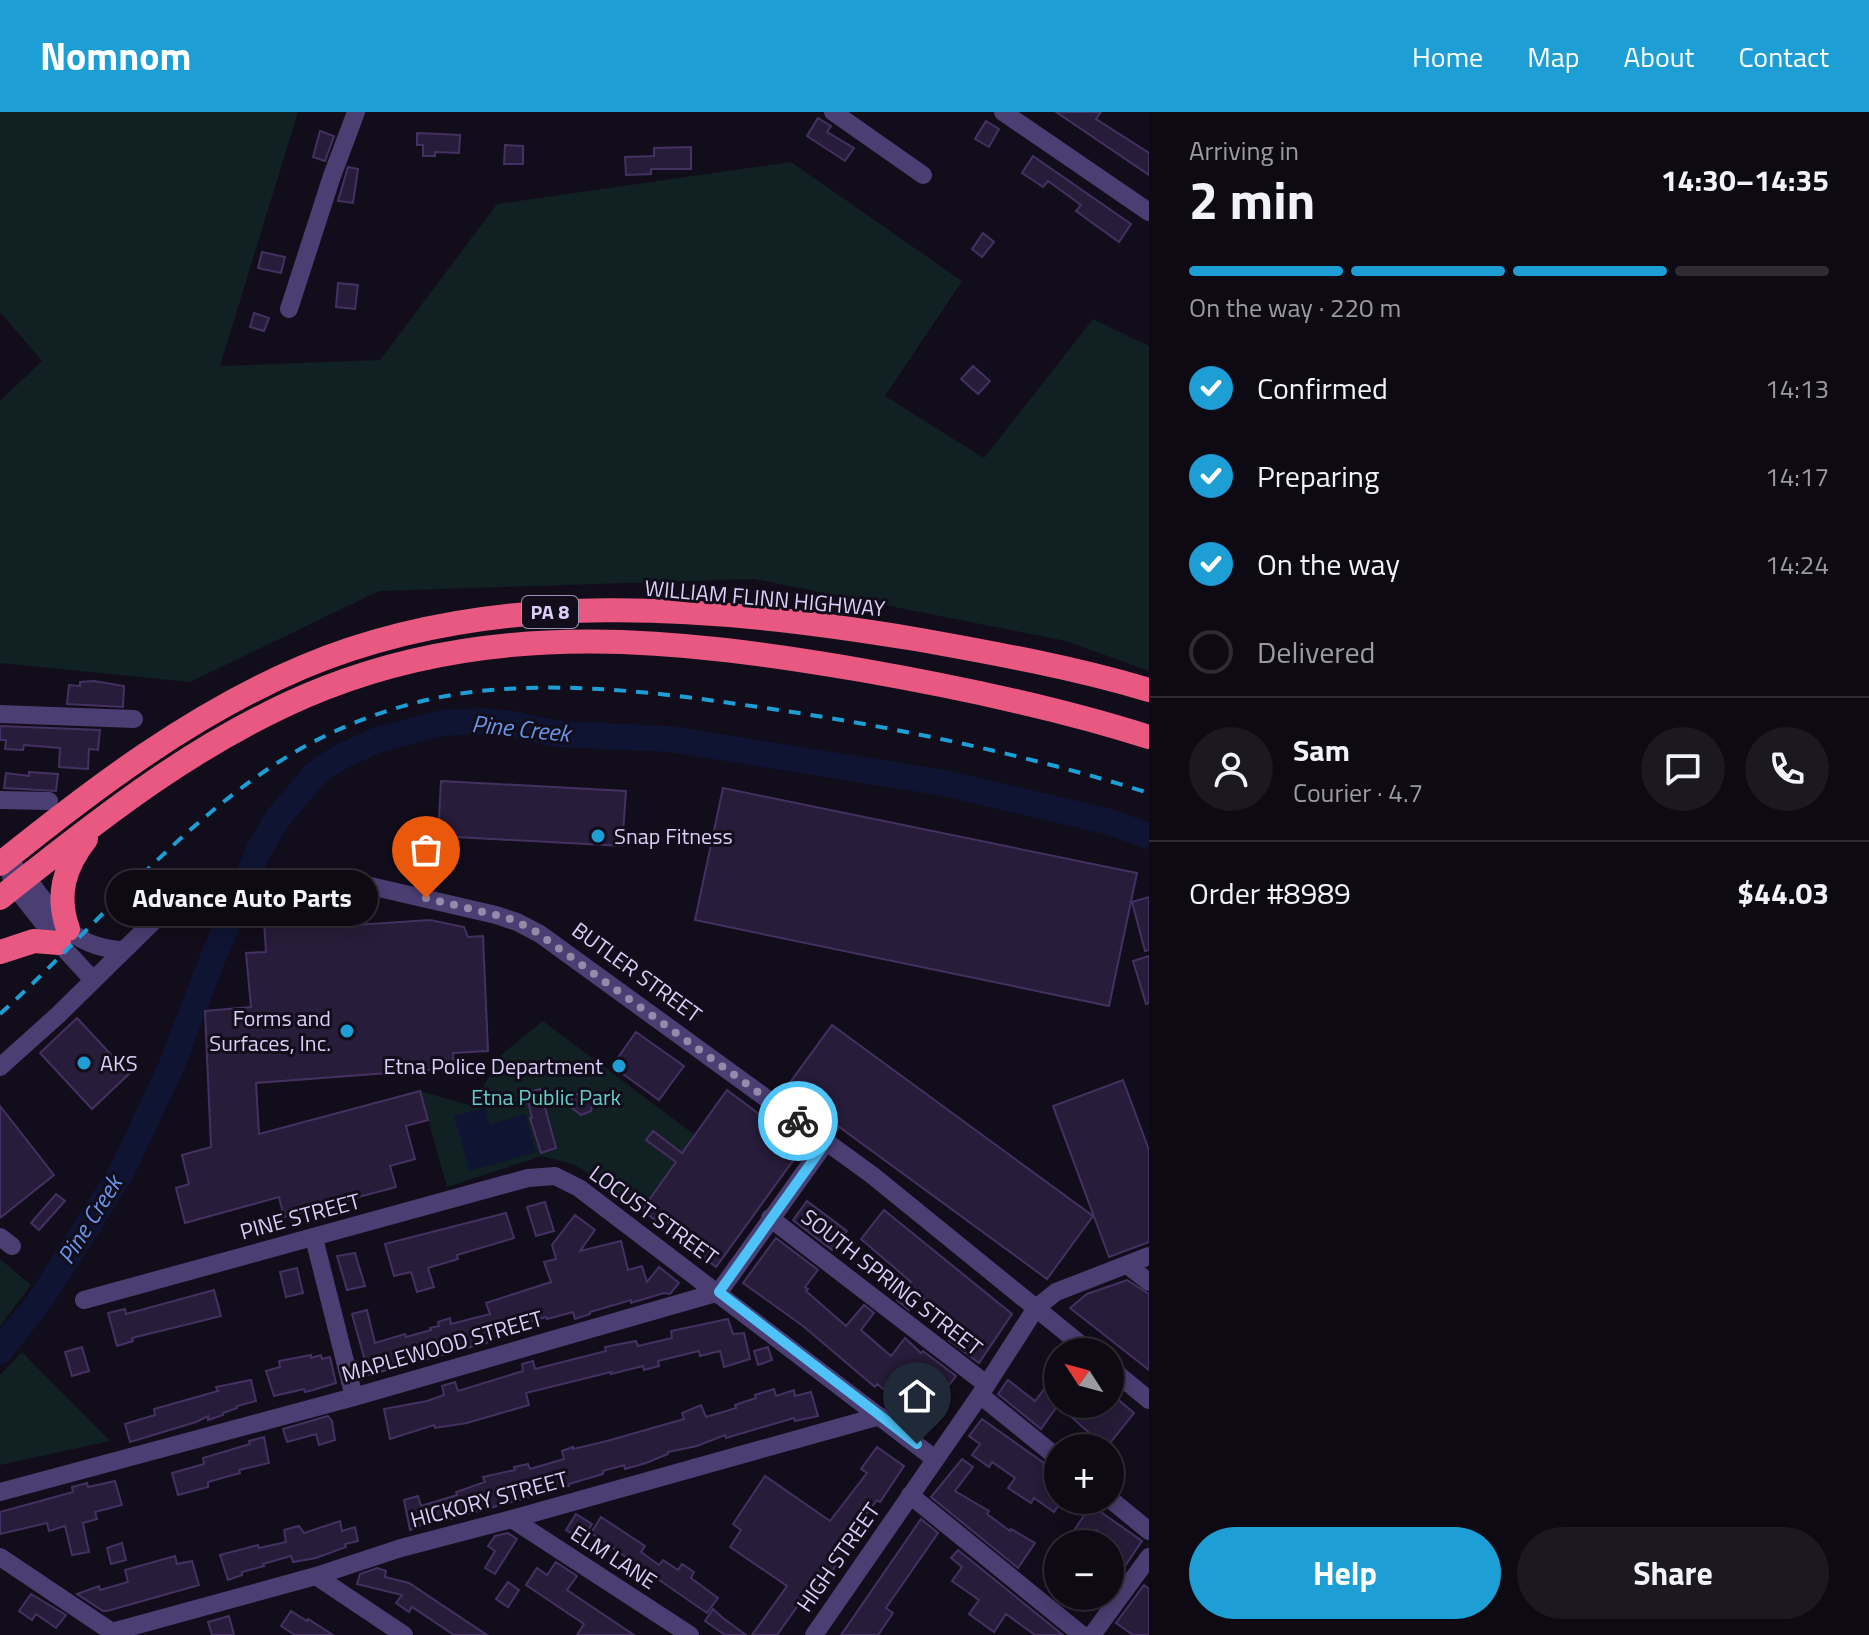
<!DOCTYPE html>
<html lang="en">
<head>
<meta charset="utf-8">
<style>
  :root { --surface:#0e0a14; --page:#1c1822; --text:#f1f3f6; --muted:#9b9aa0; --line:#2e2b34; --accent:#1d9ed4 }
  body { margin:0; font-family:"Titillium Web",sans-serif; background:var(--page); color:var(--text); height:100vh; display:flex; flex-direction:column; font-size:30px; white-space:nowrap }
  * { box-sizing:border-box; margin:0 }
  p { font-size:26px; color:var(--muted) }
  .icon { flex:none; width:44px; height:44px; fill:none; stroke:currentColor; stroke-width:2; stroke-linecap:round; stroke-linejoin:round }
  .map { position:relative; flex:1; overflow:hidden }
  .drawer { display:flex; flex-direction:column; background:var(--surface); width:720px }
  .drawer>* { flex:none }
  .needle { width:52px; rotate:306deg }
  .controls { position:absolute; left:1044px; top:1226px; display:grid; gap:16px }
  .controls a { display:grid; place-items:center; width:80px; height:80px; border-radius:50%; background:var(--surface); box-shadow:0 4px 20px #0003,0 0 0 2px var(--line); font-size:40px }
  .pin { position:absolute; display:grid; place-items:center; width:68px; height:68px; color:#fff; margin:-82px -34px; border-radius:50% 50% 50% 0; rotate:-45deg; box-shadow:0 0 8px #0007 }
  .pin .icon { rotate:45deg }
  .courier { position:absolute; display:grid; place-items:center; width:80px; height:80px; margin:-40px; border:6px solid #4fc3f7; border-radius:50%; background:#fff; color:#222; box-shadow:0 2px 10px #0007 }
  .bubble { position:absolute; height:56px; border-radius:28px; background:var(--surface); box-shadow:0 4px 20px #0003,0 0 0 2px var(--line); font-size:26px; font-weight:700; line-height:56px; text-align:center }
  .summary em { font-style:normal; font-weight:700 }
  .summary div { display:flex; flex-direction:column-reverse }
  .summary { display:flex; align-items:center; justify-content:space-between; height:136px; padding:0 40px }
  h1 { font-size:52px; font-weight:700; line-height:60px }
  .bar { display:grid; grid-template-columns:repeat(4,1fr); gap:12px 8px; align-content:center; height:96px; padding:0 40px }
  .bar i { height:10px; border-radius:6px; background:var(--line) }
  .bar .active { background:var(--accent) }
  .bar p { grid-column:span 4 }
  .line { display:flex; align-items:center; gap:20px; padding:0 40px; border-top:2px solid var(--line) }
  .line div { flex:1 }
  .round { display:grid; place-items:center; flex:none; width:84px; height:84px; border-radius:42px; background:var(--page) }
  ol { padding:0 40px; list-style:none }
  li { display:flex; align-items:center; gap:24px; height:88px }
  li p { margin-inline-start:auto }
  li .icon { padding:8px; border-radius:50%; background:var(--accent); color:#fff; stroke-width:4 }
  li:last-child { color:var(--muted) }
  li i { width:44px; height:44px; border:4px solid var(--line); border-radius:50% }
  .button { display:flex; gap:16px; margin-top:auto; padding:16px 40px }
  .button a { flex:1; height:92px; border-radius:48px; background:var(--accent); color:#fff; font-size:32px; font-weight:700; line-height:92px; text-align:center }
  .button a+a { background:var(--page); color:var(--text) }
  header { display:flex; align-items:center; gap:48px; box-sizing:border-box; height:112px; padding:0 40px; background:var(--accent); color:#fff }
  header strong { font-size:38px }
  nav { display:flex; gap:44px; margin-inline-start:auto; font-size:28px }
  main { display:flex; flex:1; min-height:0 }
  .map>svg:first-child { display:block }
  .green { fill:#112023 }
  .water { fill:#0e1432 }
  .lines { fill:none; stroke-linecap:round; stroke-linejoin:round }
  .river { stroke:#0e1432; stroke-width:26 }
  .building { fill:#271c39; stroke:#443161; stroke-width:2 }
  .minor { stroke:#4b3e73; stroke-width:18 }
  .highway { stroke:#e85881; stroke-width:24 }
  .rail { stroke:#1d9ed4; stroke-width:4; stroke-dasharray:12 10; stroke-linecap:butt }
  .done { stroke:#958aaa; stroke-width:8; stroke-dasharray:0 14.4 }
  .route { stroke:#4fc3f7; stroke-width:10 }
  .poi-dot { fill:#1d9ed4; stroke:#120d1a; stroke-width:3 }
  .labels { text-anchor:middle; stroke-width:6; stroke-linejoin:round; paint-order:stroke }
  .shield { fill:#120d1a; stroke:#9f93b5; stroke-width:2 }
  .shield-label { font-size:20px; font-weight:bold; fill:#dbcdf8 }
  .street-label { font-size:22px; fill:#dbcdf8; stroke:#120d1a }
  .poi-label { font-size:22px; fill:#dbcdf8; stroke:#120d1a; text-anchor:start }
  .park-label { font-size:22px; fill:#64cdc7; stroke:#120d1a }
  .water-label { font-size:24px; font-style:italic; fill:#6995ea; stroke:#120d1a }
</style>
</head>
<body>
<header>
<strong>Nomnom</strong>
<nav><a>Home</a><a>Map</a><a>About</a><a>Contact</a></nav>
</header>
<main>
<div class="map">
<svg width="1149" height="1523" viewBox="0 0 1149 1523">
  <rect width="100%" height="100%" fill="#120d1a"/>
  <path class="green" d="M0 0H298L220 254 380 248 497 92 791 50 962 169 885 284 984 346 1093 207 1149 234V559L1066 529 754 467 379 479 190 570 0 551V289L42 249 0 200Z
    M543 909 695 1023 642 1098 575 1053 542 1044 447 1075 420 979 472 994 502 942Z
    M0 1147 31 1173 0 1214Z
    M22 1240 110 1329 0 1353V1263Z"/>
  <path class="water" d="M485 996 490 1013 525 1002 536 1040 470 1059 454 1004Z"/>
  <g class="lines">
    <path class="river" d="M0 1239 41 1187 121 1061 171 955 214 843 258 740 277 707 316 661 340 645 377 628 442 611 483 609 511 612 559 622 670 627 944 671 1106 709 1149 724"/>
  </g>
  <path class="building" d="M1056 0H1101L1096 7 1149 41V63Z
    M818 6 831 14 827 20 854 36 845 49 807 24Z
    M986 9 999 17 989 35 975 27Z
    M320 19 334 24 325 49 313 45Z
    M417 21 460 23 459 41 435 40V44H423V33H417Z
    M505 33 523 34V52H504Z
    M691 35V57H651V62L626 63 625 45 654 44V36Z
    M1033 44 1131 112 1119 130 1076 99 1081 93 1048 69 1043 75 1022 61Z
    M348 55 358 57 353 91 338 89Z
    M983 121 994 130 982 145 972 137Z
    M262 140 285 145 281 161 258 156Z
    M338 171 358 173 355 197 336 195Z
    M254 201 269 206 264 219 250 215Z
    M973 254 990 269 978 282 961 267Z
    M94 569 124 574 123 595 67 592 69 573 80 574V570Z
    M0 614 100 618 98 638 89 637 88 657 59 655 60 636 24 633 23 638 5 637 6 628H0Z
    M29 660 58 662 56 679 4 676 6 661 29 664Z
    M441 669 626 679 622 734 438 724Z
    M723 676 1137 761 1109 894 695 808Z
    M1149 785V838L1145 839 1132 790Z
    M353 793 355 813 430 808 464 815 468 825 483 824 488 939 453 941 454 956 256 971 259 1022 420 979 428 1008 406 1014 415 1047 390 1054 396 1075 284 1105 279 1085 185 1111 176 1076 189 1072 182 1043 211 1035 205 899 251 895 246 841 266 840 264 809 280 807 279 799Z
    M1149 844V891L1146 892 1133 849Z
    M77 906 129 962 92 997 40 941Z
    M832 913 1093 1104 1047 1167 786 976Z
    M636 920 684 954 659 988 612 954Z
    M1123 968 1149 1038V1130L1109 1145 1053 994Z
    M540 977 556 1036 541 1041 530 1006H532L526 981Z
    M727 978 803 1035 716 1155 642 1098 676 1050 646 1028 653 1019 682 1041Z
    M583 980 593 988 591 999 581 1003 571 995 572 984Z
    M0 994 54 1063 0 1106Z
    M56 1082 65 1089 39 1118 31 1111Z
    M807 1089 847 1119 832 1138 793 1108Z
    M545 1090 554 1119 536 1124 527 1095Z
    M884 1098 1012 1202 979 1251 949 1228 959 1215 920 1184 909 1198 897 1188 911 1170 861 1127Z
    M506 1101 514 1126 457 1143 458 1147 428 1156 434 1175 417 1180 411 1160 394 1164 385 1132Z
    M575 1103 595 1118 580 1139 621 1129 628 1158 642 1154 647 1170 659 1155 679 1171 670 1182 664 1181 631 1191V1188L590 1200V1202L575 1207 573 1200 547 1207 546 1205 508 1216 509 1220 492 1225 493 1229 369 1263 352 1202 367 1198 375 1231 405 1222 406 1225 431 1218 430 1216 439 1214 438 1210 450 1206 451 1212 490 1202 486 1191 551 1170 544 1150 556 1147 552 1133Z
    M776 1126 818 1158 805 1175 808 1177 806 1179 846 1214 864 1193 874 1201 861 1218 891 1244 905 1226 921 1241 923 1239 956 1264 920 1311 910 1303 912 1300 877 1272 875 1275 803 1214 743 1171Z
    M355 1141 365 1174 347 1178 337 1144Z
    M297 1156 303 1181 286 1185 280 1160Z
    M1127 1168 1149 1182V1258L1070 1196 1087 1182Z
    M214 1178 221 1204 132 1226 133 1229 117 1234 108 1201 125 1197 126 1202Z
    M728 1207 733 1222 744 1221 750 1247 724 1255 720 1239 700 1244 699 1239 658 1249 659 1254 644 1258 643 1254 611 1262V1260L526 1281 529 1293 467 1311 435 1316 434 1313 390 1327 384 1297 427 1289 444 1283 442 1274 455 1270 458 1279 523 1259 522 1252 533 1249 535 1257 606 1239 605 1235 620 1232 636 1229 638 1234 672 1226 671 1219Z
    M82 1235 89 1259 72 1264 65 1240Z
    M768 1235 772 1248 758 1253 754 1239Z
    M311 1243V1246L321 1243 322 1247 330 1245 336 1271 313 1278 305 1280 304 1277 274 1284 266 1259 280 1255 279 1249Z
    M1052 1267 1058 1272V1292H1110V1281L1134 1301 1106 1336 1058 1293 1041 1317 998 1282 1008 1268 1035 1289Z
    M251 1268 256 1289 237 1294V1296L223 1301V1303L208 1308V1304L196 1310 130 1330 125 1312 155 1303 154 1297 218 1279 216 1275Z
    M774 1277 776 1284 794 1278 795 1284 811 1280 818 1304 795 1309 794 1306 726 1326 725 1323 697 1334 668 1340V1342L646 1351 625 1357 624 1353 603 1359V1362L569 1372V1374L443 1409 442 1404 410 1418 404 1388 418 1384 421 1394 457 1383 456 1380 485 1370 483 1365 515 1358 514 1355 528 1352 530 1357 564 1347 562 1339 573 1335V1337L607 1329 684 1307 682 1301 701 1293 706 1305 736 1296 735 1293 756 1286 755 1283Z
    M328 1304 332 1309 335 1328 319 1333 316 1322 287 1330 283 1317Z
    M982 1307 1044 1351 1043 1354 1058 1365V1394L1054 1400 1034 1386 1031 1391 1008 1376 1015 1366 992 1350 989 1355 972 1343 980 1332 969 1324Z
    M264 1325 269 1351 239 1358 240 1361 208 1370V1375L178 1383 172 1361 204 1352 203 1346 250 1332 249 1329Z
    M877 1335 904 1354 880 1390 877 1388 867 1401 863 1398 847 1421 855 1426 811 1490 804 1485 777 1523H752L787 1474 730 1435 741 1418 733 1412 765 1364 830 1409 867 1361 861 1357Z
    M962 1347 973 1355 955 1379 989 1399 987 1402 1010 1419 1011 1417 1035 1431 1018 1456 931 1385Z
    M115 1369 122 1393 95 1400 97 1407 83 1411 89 1440 72 1443 65 1414 49 1419 47 1411 0 1422V1400L73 1380 72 1375 87 1371 88 1375Z
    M1091 1393 1142 1429 1110 1476V1445L1118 1434 1096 1418 1086 1432H1065Z
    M576 1402 592 1412 582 1428 566 1418Z
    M601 1405 645 1434 641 1440 659 1453 663 1448 678 1458 682 1452 694 1460 691 1466 718 1486 707 1501 591 1421Z
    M921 1407 938 1421 886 1496 893 1501 878 1523H841Z
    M340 1409 342 1419 355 1415 358 1429 345 1432 346 1435 316 1446 293 1450 291 1444 263 1452 264 1454 242 1460V1463L228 1468 220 1443 258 1433 259 1436 286 1430 284 1418 299 1414 304 1421Z
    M508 1421 517 1427 495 1462 485 1456 495 1439 488 1434 495 1424Z
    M122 1431 126 1448 111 1452 107 1436Z
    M958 1438 1063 1523H1035L1006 1502 994 1520 969 1502 979 1488 952 1469 962 1455 951 1446Z
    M175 1444 177 1452 192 1449 199 1473 107 1499H103L77 1482 99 1474 100 1478 128 1470 125 1458Z
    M556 1450 577 1464 567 1478 634 1523H577L584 1512 526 1473 537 1456 547 1463Z
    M377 1456 386 1459 385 1465 409 1471 487 1523H454L412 1495 409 1500 396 1491 402 1483 357 1472 360 1462Z
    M508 1470 519 1478 508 1495 496 1487Z
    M1144 1473 1149 1477V1523H1133L1116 1511Z
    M31 1482 66 1503 56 1516 36 1502 32 1508 19 1499Z
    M713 1497 723 1506 746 1523H725L705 1509Z
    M291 1499 307 1509 308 1507 333 1523H295L281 1514Z
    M229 1504 234 1523H212L208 1510Z"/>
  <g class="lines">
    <path class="minor" d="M833 0 923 63
      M1003 0 1149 100
      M289 197 332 64 356 0
      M0 602 134 607
      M0 688 49 689
      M16 757 26 765C57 804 69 836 124 838
      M11 764 14 774 59 831 93 868
      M0 955 58 903 167 796 203 778 277 766H336L496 803 517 810 540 822 872 1063 1090 1240
      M770 1106 986 1272
      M0 1125 12 1134
      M314 1126 354 1285
      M1127 1153 1149 1170
      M84 1188 528 1066 555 1064 579 1076 935 1347
      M1110 1256 1149 1288
      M980 1283 1058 1346
      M0 1380 354 1285 719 1180 826 1030
      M910 1383 1082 1523
      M1110 1387 1149 1419
      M512 1407 690 1523
      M0 1445 112 1520 316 1464 401 1436 512 1407 880 1304
      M316 1464 404 1523
      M814 1523 980 1283 1036 1196 1056 1180 1149 1144
      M1092 1523 1149 1445"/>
    <path class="highway" d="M0 752C93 677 192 602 303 555 496 474 714 494 915 527 993 541 1072 555 1149 578
      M0 786C100 706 205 623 325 576 501 507 679 527 861 558 958 575 1055 595 1149 625
      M68 817C56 783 64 755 86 727
      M0 840 34 829 59 831"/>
    <path class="rail" d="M0 902C94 817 182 708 290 643 343 611 403 590 464 581 554 569 648 579 737 592 876 611 1015 639 1149 681"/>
  </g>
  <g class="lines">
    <path class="done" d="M426 786 508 806 532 817 798 1009"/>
    <path class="route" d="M798 1009 826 1030 719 1180 917 1332"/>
  </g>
  <g class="poi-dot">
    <circle cx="598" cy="724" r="8"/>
    <circle cx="347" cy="919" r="8"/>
    <circle cx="84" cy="951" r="8"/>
    <circle cx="619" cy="954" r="8"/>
  </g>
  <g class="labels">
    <rect class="shield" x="522" y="484" width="56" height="32" rx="6"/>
    <g class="shield-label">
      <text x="550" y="507">PA 8</text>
    </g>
    <g class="street-label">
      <text transform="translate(765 486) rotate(5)" y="8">WILLIAM FLINN HIGHWAY</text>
      <text transform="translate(637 860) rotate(36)" y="8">BUTLER STREET</text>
      <text transform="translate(654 1103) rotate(36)" y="8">LOCUST STREET</text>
      <text transform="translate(300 1104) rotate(-15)" y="8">PINE STREET</text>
      <text transform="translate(892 1170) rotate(38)" y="8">SOUTH SPRING STREET</text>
      <text transform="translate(442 1234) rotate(-16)" y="8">MAPLEWOOD STREET</text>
      <text transform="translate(489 1387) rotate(-15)" y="8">HICKORY STREET</text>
      <text transform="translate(614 1445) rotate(33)" y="8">ELM LANE</text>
      <text transform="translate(838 1445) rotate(-55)" y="8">HIGH STREET</text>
    </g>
    <g class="poi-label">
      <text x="614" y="732">Snap Fitness</text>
      <text x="331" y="914" text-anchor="end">Forms and<tspan x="331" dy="25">Surfaces, Inc.</tspan></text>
      <text x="100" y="959">AKS</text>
      <text x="603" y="962" text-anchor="end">Etna Police Department</text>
    </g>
    <g class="park-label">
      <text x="546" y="993">Etna Public Park</text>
    </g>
    <g class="water-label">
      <text transform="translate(521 617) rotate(6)" y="8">Pine Creek</text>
      <text transform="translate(90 1108) rotate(-58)" y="8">Pine Creek</text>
    </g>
  </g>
</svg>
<div class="controls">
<a><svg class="needle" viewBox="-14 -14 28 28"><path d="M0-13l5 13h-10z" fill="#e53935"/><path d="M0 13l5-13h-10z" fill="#9b9aa0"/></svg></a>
<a>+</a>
<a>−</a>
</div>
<div class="pin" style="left:426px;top:786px;background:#ea580c"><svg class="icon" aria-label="bag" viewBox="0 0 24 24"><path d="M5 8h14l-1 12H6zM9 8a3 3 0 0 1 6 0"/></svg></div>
<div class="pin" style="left:917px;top:1332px;background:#1f2937"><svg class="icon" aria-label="home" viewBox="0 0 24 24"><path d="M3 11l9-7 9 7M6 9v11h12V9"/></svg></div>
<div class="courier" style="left:798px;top:1009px"><svg class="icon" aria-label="bike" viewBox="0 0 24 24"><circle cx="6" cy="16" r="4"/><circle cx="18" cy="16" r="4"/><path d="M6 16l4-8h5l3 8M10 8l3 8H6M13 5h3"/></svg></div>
<div class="bubble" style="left:106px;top:758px;width:272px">Advance Auto Parts</div>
</div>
<section class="drawer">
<div class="summary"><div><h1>2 min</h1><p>Arriving in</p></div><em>14:30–14:35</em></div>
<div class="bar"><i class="active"></i><i class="active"></i><i class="active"></i><i></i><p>On the way · 220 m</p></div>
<ol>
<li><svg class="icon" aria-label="check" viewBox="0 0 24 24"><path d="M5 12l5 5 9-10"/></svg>Confirmed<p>14:13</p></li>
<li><svg class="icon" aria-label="check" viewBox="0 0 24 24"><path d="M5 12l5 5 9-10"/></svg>Preparing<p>14:17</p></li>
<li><svg class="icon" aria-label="check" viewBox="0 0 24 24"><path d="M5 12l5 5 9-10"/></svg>On the way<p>14:24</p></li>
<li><i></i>Delivered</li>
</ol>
<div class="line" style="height:144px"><a class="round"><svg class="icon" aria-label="person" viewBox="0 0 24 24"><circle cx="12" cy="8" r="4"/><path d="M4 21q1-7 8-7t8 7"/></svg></a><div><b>Sam</b><p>Courier · 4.7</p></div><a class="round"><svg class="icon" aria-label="chat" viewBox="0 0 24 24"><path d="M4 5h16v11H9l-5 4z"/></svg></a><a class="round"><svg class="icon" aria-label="phone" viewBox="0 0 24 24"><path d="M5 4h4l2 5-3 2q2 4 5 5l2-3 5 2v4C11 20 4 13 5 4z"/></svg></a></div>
<div class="line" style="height:104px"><div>Order #8989</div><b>$44.03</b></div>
<div class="button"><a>Help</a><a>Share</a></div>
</section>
</main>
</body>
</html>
